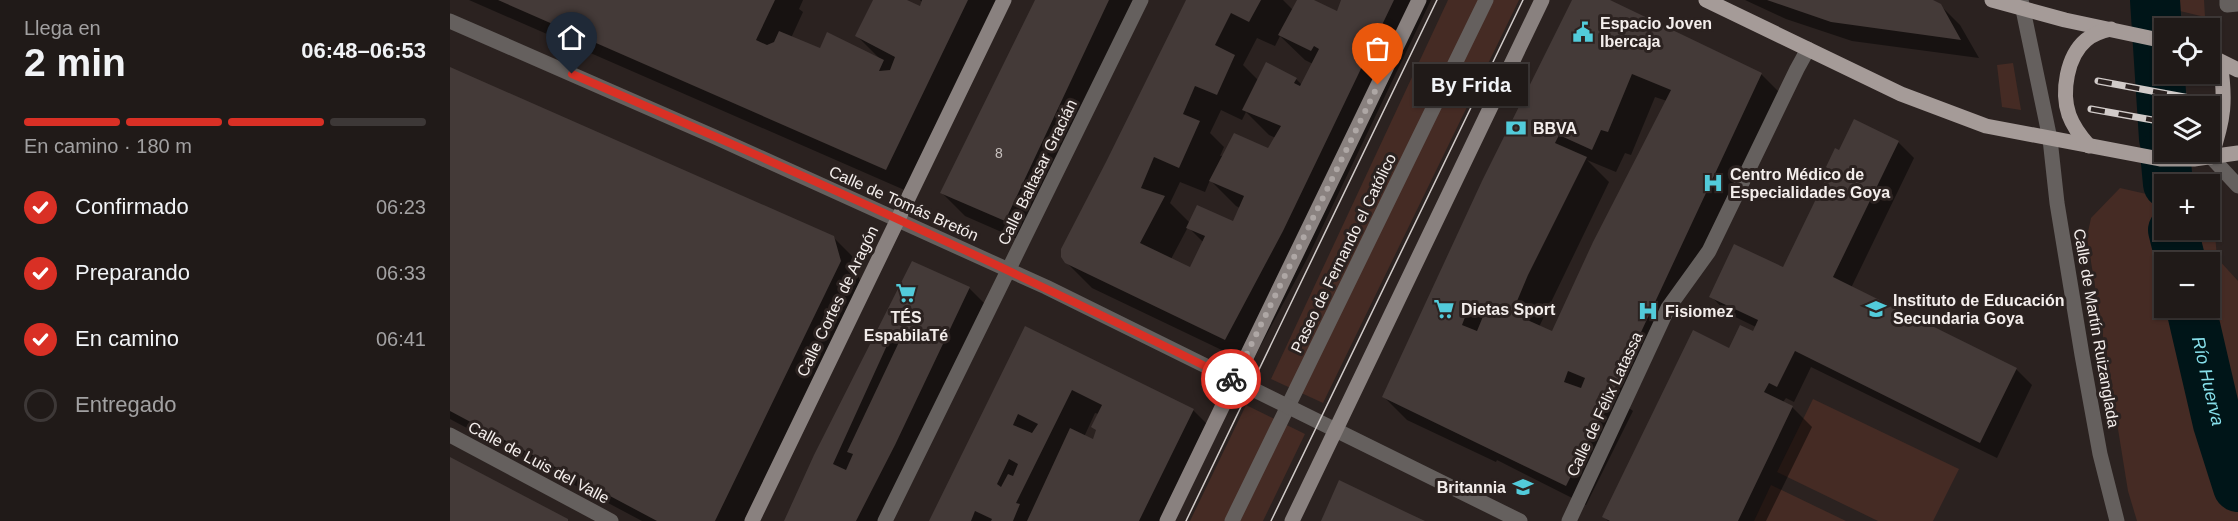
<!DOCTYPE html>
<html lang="es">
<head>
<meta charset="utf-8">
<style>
  :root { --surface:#201a18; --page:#2d2725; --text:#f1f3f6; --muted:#a2a1a2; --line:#3d3837; --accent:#d93025 }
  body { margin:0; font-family:Arial,sans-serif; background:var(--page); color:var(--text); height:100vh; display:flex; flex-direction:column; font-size:22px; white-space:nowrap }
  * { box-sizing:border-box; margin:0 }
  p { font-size:20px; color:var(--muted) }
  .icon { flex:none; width:33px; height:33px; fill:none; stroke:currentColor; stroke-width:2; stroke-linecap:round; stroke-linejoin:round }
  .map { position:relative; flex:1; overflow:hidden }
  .sheet { display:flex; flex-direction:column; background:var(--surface); width:450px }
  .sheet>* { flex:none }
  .controls { position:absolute; left:1704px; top:18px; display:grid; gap:12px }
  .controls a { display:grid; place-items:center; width:66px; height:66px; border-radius:0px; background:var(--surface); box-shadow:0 2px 4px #0004,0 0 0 2px var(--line); font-size:30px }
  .pin { position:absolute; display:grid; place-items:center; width:51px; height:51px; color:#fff; margin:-62px -26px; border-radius:50% 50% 50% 0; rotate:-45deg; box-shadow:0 0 6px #0007 }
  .pin .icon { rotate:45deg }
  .courier { position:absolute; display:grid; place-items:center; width:60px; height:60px; margin:-30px; border:4px solid #d93025; border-radius:50%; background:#fff; color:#222; box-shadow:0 2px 8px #0007 }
  .bubble { position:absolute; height:42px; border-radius:0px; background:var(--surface); box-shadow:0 2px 4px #0004,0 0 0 2px var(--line); font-size:20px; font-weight:800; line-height:42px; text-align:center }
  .head em { font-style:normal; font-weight:800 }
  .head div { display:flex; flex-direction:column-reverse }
  .head { display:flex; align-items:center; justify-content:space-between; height:102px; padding:0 24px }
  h1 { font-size:39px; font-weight:800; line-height:45px }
  .bar { display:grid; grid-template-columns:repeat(4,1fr); gap:9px 6px; align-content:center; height:72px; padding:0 24px }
  .bar i { height:8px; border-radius:4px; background:var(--line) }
  .bar .current { background:var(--accent) }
  .bar p { grid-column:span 4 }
  ol { padding:0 24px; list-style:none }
  li { display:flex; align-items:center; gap:18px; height:66px }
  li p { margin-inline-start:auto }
  li .icon { padding:6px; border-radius:50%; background:var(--accent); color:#fff; stroke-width:4 }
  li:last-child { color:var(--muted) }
  li i { width:33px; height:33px; border:3px solid var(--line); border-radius:50% }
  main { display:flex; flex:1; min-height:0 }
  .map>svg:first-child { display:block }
  .green { fill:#452b24; fill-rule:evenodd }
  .shadow { fill:#0007; fill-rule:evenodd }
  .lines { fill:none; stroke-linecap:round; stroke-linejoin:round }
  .river { stroke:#001518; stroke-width:50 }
  .building { fill:#443a38; fill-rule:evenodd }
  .pedestrian { stroke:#65605e; stroke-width:15 }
  .minor { stroke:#65605e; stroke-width:15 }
  .tertiary { stroke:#65605e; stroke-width:15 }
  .secondary { stroke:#89817f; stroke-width:15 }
  .primary { stroke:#a59b98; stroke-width:15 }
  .tram { stroke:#d1cbc9; stroke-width:1.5 }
  .rail-casing { stroke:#d1cbc9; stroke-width:7 }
  .rail { stroke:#2b2220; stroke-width:4.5; stroke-dasharray:14; stroke-linecap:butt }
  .primary-bridge { stroke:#a59b98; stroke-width:15 }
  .done { stroke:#aea7a5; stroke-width:6; stroke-dasharray:0 10.8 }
  .route { stroke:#d93025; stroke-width:8 }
  .labels { text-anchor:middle; stroke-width:6; stroke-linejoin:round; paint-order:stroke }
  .number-label { font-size:14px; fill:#c8c1bf }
  .poi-label { font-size:16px; font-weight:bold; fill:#f4eeec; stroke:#2b2220; text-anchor:start }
  .street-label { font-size:16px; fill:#f4eeec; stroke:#2b2220 }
  .water-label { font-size:18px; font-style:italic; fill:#86dfea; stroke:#2b2220 }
</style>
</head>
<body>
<main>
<section class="sheet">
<div class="head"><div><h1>2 min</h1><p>Llega en</p></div><em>06:48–06:53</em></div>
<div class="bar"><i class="current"></i><i class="current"></i><i class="current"></i><i></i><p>En camino · 180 m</p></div>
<ol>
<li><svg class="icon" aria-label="check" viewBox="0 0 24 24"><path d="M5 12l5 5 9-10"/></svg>Confirmado<p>06:23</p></li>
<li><svg class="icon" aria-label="check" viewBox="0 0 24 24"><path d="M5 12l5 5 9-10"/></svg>Preparando<p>06:33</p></li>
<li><svg class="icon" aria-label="check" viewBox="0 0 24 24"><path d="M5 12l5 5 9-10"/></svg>En camino<p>06:41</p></li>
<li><i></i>Entregado</li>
</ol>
</section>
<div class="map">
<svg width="1788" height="521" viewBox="0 0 1788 521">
  <rect width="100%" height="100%" fill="#2b2220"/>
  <path class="green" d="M998 0H1069L873 403 821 379Z
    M1684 0H1754L1755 17Z
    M1563 63 1571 110 1552 107 1547 65Z
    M1670 188 1714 198V230H1760V208L1763 209 1767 258 1788 281V521H1687L1678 491 1637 237 1641 218ZM1760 262V308H1714V262Z
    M1363 399 1509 469 1483 521H1428L1327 472Z
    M796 405 855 434 813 521H740Z
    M1321 485 1396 521H1304Z"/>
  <path class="shadow" d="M19 0H353L349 9 353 12 341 38 370 50 429 58 407 36 425 0H453L471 8 473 3 470 0H552L459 192Z
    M587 0H694L579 244 515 216 492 193Z
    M738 0H833L843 10 849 0H860L887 13 893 0H981L858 257 801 364 642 288 616 262ZM830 36 855 60 863 64 852 85 846 79 809 81 793 65 807 38 825 46ZM771 110 792 120 796 112 819 135 826 138 819 150 770 156 774 147 760 133ZM760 180 786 206 790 208 784 223H740L720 203 730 182 755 192ZM738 227 754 243 741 269 721 259Z
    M1124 0H1156L1311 74 1335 98 1283 188 1179 408 1183 411 1136 505 1047 460 1046 462 957 420 934 397ZM1205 97 1217 101 1103 333 1089 327 1159 182 1137 160 1166 172 1175 153 1181 155Z
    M1295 0H1479L1490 5 1510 25 1529 58 1402 41 1336 19Z
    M0 69 383 237 403 257 410 281 294 521H192L0 419Z
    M1448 142 1464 158 1401 288 1566 369 1582 385 1547 458 1361 367 1344 402 1336 398 1333 402 1342 407 1362 427 1316 521H1158L1154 517 1280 350 1303 333 1306 327 1277 313 1261 296 1334 269 1390 152Z
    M462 263 519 288 543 312 441 521H335Z
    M576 328 743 410 766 433 723 521H483ZM645 413 649 414 648 431 643 441 634 437Z"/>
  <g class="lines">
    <g class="river">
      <path d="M1705 0 1714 139"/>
      <path d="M1715 152 1718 184"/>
      <path d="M1723 230 1731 262"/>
      <path id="s1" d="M1741 308 1768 424 1788 487"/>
    </g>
  </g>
  <path class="building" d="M48 0H325L306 40 317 45 324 42 329 31 370 48 377 32 434 60 429 71 440 70 445 57 405 36 423 0H457L470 6 472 0H518L436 170Z
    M585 0H659L555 221 490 193Z
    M736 0H811L799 22 781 13 765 45 785 55 767 95 745 86 733 114 750 121 729 168 704 157 691 188 715 196 690 243 740 267 755 236 736 228 747 205 783 221 794 196 759 181 784 133 818 148 831 126 792 110 816 62 847 78 844 83 850 86 869 49 864 46 861 51 828 35 847 0H864L887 11 891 0H944L833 231 775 340 615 263 611 257V249L656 162Z
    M1122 0H1160L1312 73 1164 390 1116 486 932 397 1032 181ZM1182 74 1221 90 1143 242 1102 331 1062 313 1078 275 1137 157 1105 143 1109 135 1142 150 1151 130 1158 132ZM1019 307 1034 314 1027 331 1012 325ZM1118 371 1135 378 1131 388 1114 382Z
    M1317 0H1483L1491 4 1511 40 1381 22Z
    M0 67 384 236 391 261 265 521H207L0 411Z
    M1404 119 1449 141 1383 277 1567 368 1530 443 1345 351 1327 387 1319 383 1314 392 1343 406 1288 521H1160L1152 517 1243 330 1279 348 1290 325 1303 331 1308 320 1259 297 1284 244 1333 267 1380 170 1376 167 1385 148 1389 150Z
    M462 261 520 287 445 445 406 521H334L364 455ZM439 341 449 342 397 452 403 454 396 470 383 464Z
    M575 326 744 409 689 521H577L620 428 643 439 646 430 641 427 652 405 622 390 566 503 570 504 563 521H541L542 519 525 511 521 521H479ZM568 414 588 424 582 433 563 425ZM559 459 568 464 563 476 558 474 551 487 547 484Z
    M0 457 118 519V521H0Z
    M889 480 960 514 975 521H871Z"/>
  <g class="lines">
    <path class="pedestrian" d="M782 521 1036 0"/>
    <path class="minor" d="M1571 0 1600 139 1607 203 1632 355 1650 454 1667 521
      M1777 0V5L1788 4
      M1761 157 1788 186
      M0 435 161 521
      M435 521 691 0
      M1119 521 1218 308 1259 251 1347 69 1358 49"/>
    <path class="tertiary" d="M0 21 265 137 596 287 1070 521"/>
    <path class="secondary" d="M302 521 554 0
      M717 521 969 0
      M842 521 1092 0"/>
    <path class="primary" d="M1256 0 1451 94 1536 126 1710 159H1744L1788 153
      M1542 0 1615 20 1714 41
      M1760 56 1788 70
      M1761 157C1774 119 1776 101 1770 61"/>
    <path class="tram" d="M736 521 987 0
      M821 521 1073 0"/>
    <g class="rail-casing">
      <path id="rail" d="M1648 81 1745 99
        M1641 109 1714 122"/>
    </g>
    <use href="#rail" class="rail"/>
    <path class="primary-bridge" d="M1639 146C1631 137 1623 126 1619 115 1611 92 1617 56 1636 40 1643 34 1652 31 1661 29"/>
  </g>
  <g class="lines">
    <path class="done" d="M781 379 784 380 928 85"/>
    <path class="route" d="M122 74C344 170 564 270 781 379"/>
  </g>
  <defs>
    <g id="civic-bare" transform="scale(1.62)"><path d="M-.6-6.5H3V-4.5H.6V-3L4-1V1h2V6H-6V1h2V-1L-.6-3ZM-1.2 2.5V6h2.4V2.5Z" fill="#52cbda" stroke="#2b2220" stroke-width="2.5" paint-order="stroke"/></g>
    <g id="bank-bare" transform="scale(1.62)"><path d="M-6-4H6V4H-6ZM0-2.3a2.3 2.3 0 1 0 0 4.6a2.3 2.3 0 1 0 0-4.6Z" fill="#52cbda" stroke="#2b2220" stroke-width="2.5" paint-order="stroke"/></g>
    <g id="hospital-bare" transform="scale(1.62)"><path d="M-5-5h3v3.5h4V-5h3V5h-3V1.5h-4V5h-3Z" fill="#52cbda" stroke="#2b2220" stroke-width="2.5" paint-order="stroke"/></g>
    <g id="supermarket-bare" transform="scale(1.62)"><path d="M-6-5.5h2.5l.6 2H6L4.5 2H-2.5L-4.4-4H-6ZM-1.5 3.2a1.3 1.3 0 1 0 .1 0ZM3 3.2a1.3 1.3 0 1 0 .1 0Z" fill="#52cbda" stroke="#2b2220" stroke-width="2.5" paint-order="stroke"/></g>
    <g id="school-bare" transform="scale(1.62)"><path d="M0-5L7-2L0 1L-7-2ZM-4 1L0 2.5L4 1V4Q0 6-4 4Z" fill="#52cbda" stroke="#2b2220" stroke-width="2.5" paint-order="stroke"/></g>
  </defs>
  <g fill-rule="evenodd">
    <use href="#civic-bare" x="1133" y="32"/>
    <use href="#bank-bare" x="1066" y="128"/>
    <use href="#hospital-bare" x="1263" y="183"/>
    <use href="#supermarket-bare" x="456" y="293"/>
    <use href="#supermarket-bare" x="994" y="309"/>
    <use href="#school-bare" x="1426" y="309"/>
    <use href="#hospital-bare" x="1198" y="311"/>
    <use href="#school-bare" x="1073" y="487"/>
  </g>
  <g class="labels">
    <g class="number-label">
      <text x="549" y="158">8</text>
    </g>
    <g class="poi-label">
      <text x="1150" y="29">Espacio Joven<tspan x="1150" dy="18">Ibercaja</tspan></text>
      <text x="1083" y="134">BBVA</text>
      <text x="1280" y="180">Centro Médico de<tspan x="1280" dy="18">Especialidades Goya</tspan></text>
      <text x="1443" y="306">Instituto de Educación<tspan x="1443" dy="18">Secundaria Goya</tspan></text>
      <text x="1011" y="315">Dietas Sport</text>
      <text x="1215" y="317">Fisiomez</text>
      <text x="456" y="323" text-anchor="middle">TÉS<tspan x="456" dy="18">EspabilaTé</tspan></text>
      <text x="1056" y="493" text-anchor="end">Britannia</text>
    </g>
    <g class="street-label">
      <text transform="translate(587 172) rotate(-64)" y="6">Calle Baltasar Gracián</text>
      <text transform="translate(454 203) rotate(24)" y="6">Calle de Tomás Bretón</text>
      <text transform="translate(893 253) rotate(-64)" y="6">Paseo de Fernando el Católico</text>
      <text transform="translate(387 301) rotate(-64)" y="6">Calle Cortes de Aragón</text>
      <text transform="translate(1647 328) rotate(80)" y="6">Calle de Martín Ruizanglada</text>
      <text transform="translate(1154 404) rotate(-65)" y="6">Calle de Félix Latassa</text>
      <text transform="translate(89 462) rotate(28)" y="6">Calle de Luis del Valle</text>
    </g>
    <g class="water-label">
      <text dy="6" stroke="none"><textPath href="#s1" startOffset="75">Río Huerva</textPath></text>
    </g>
  </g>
</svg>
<div class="controls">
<a><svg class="icon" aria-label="locate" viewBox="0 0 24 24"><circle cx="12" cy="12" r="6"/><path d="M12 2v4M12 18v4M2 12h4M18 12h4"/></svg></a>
<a><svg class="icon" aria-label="layers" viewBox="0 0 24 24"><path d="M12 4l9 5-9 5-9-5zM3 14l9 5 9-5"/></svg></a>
<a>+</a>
<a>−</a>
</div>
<div class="pin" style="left:928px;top:85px;background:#ea580c"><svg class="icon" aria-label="bag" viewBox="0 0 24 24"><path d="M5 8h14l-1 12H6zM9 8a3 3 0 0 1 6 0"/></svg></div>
<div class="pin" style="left:122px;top:74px;background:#1f2937"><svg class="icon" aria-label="home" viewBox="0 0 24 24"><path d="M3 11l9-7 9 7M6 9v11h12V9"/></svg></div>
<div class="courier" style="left:781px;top:379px"><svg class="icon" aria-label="bike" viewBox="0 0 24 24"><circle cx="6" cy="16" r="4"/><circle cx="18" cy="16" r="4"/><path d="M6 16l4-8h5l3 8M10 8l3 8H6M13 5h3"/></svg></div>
<div class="bubble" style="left:964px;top:64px;width:114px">By Frida</div>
</div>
</main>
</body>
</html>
